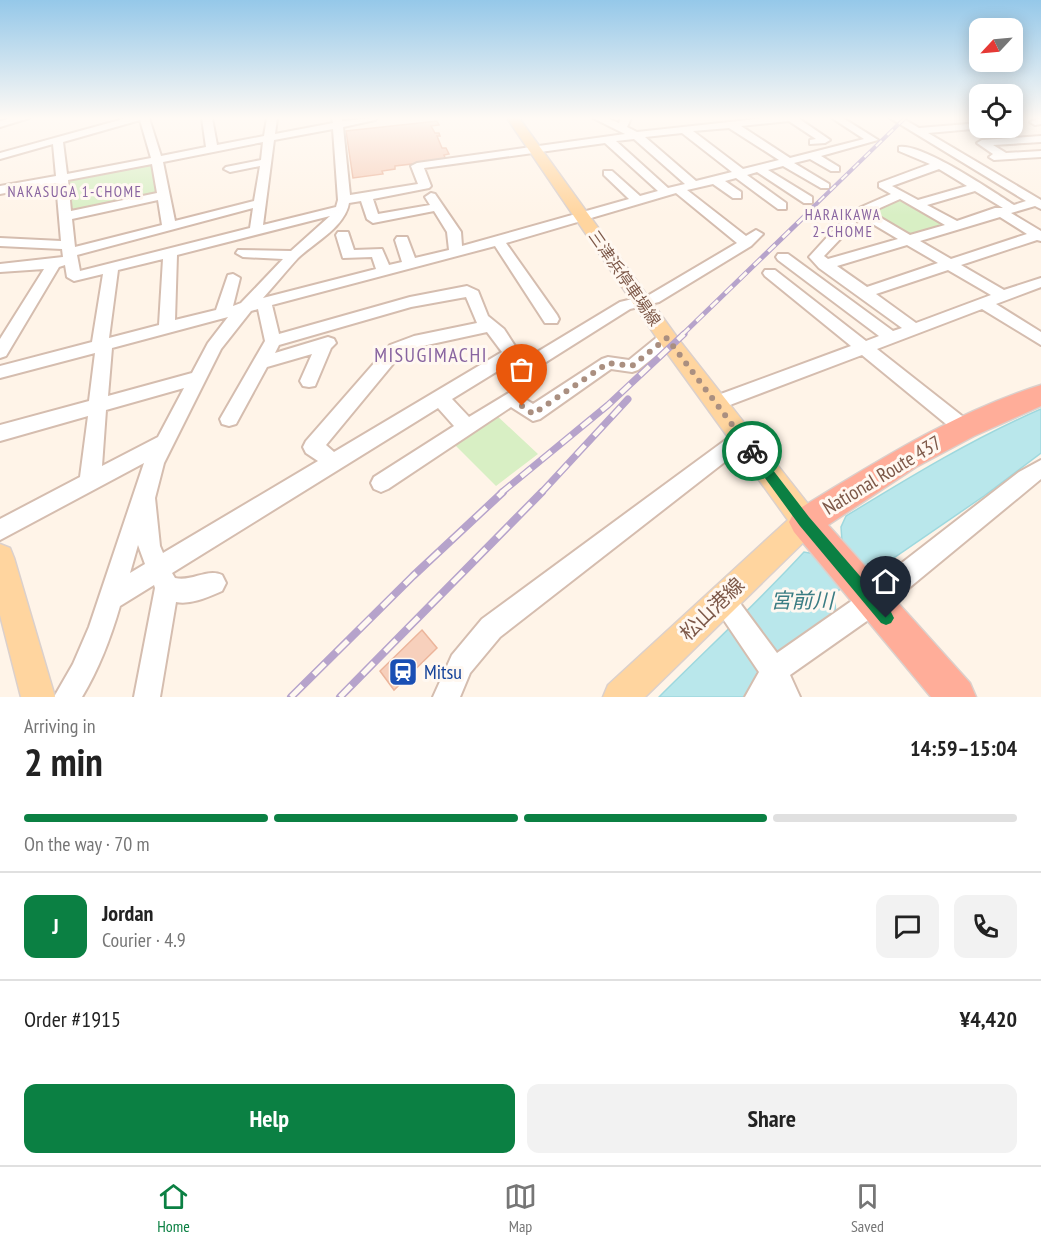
<!DOCTYPE html>
<html lang="en">
<head>
<meta charset="utf-8">
<style>
  :root { --surface:#fff; --page:#f2f2f2; --text:#222; --muted:#767676; --line:#e0e0e0; --accent:#0b8043 }
  body { margin:0; font-family:"PT Sans Narrow","Noto Sans JP",sans-serif; background:var(--page); color:var(--text); height:100vh; display:flex; flex-direction:column; font-size:22px; white-space:nowrap }
  * { box-sizing:border-box; margin:0 }
  p { font-size:20px; color:var(--muted) }
  .icon { flex:none; width:33px; height:33px; fill:none; stroke:currentColor; stroke-width:2; stroke-linecap:round; stroke-linejoin:round }
  .map { position:relative; height:697px; overflow:hidden }
  .details { display:flex; flex-direction:column; background:var(--surface); flex:1 }
  .details>* { flex:none }
  .needle { width:39px; rotate:244deg }
  .tools { position:absolute; left:969px; top:18px; display:grid; gap:12px }
  .tools a { display:grid; place-items:center; width:54px; height:54px; border-radius:12px; background:var(--surface); box-shadow:0 3px 15px #0003; font-size:30px }
  .pin { position:absolute; display:grid; place-items:center; width:51px; height:51px; color:#fff; margin:-62px -26px; border-radius:50% 50% 50% 0; rotate:-45deg; box-shadow:0 0 6px #0007 }
  .pin .icon { rotate:45deg }
  .courier { position:absolute; display:grid; place-items:center; width:60px; height:60px; margin:-30px; border:4px solid #0b8043; border-radius:50%; background:#fff; color:#222; box-shadow:0 2px 8px #0007 }
  .overview em { font-style:normal; font-weight:700 }
  .overview div { display:flex; flex-direction:column-reverse }
  .overview { display:flex; align-items:center; justify-content:space-between; height:102px; padding:0 24px }
  h1 { font-size:39px; font-weight:700; line-height:45px }
  .bar { display:grid; grid-template-columns:repeat(4,1fr); gap:9px 6px; align-content:center; height:72px; padding:0 24px }
  .bar i { height:8px; border-radius:4px; background:var(--line) }
  .bar .current { background:var(--accent) }
  .bar p { grid-column:span 4 }
  .line { display:flex; align-items:center; gap:15px; padding:0 24px; border-top:2px solid var(--line) }
  .line div { flex:1 }
  .round { display:grid; place-items:center; flex:none; width:63px; height:63px; border-radius:12px; background:var(--page) }
  .action { display:flex; gap:12px; margin-top:auto; padding:12px 24px }
  .action a { flex:1; height:69px; border-radius:12px; background:var(--accent); color:#fff; font-size:24px; font-weight:700; line-height:69px; text-align:center }
  .action a+a { background:var(--page); color:var(--text) }
  .tabs { display:flex; justify-content:space-around; align-items:center; height:84px; border-top:2px solid var(--line); background:var(--surface); font-size:16px; color:var(--muted) }
  .tabs a { display:grid; justify-items:center; gap:3px }
  .tabs .current { color:var(--accent) }
  .map>svg:first-child { display:block }
  .green { fill:#d8efc4 }
  .water { fill:#b9e7eb; stroke:#9ed8de; stroke-width:1.5 }
  .building { fill:#f7d0bc; stroke:#ecb59b; stroke-width:1.5 }
  .lines { fill:none; stroke-linecap:round; stroke-linejoin:round }
  .minor-casing { stroke:#d5bdaf; stroke-width:4 }
  .major-casing { stroke:#dbd0cc; stroke-width:3 }
  .highway-casing { stroke:#dbd0cc; stroke-width:3 }
  .minor { fill:#fff; fill-rule:evenodd }
  .major { fill:#ffd59f; fill-rule:evenodd }
  .highway { fill:#ffad99; fill-rule:evenodd }
  .rail-far3-casing { stroke:#b6a3cb; stroke-width:4 }
  .rail-far2-casing { stroke:#b6a3cb; stroke-width:5 }
  .rail-far1-casing { stroke:#b6a3cb; stroke-width:7 }
  .rail-casing { stroke:#b6a3cb; stroke-width:8 }
  .rail-far3 { stroke:#fff8f1; stroke-width:2; stroke-dasharray:8; stroke-linecap:butt }
  .rail-far2 { stroke:#fff8f1; stroke-width:3; stroke-dasharray:10; stroke-linecap:butt }
  .rail-far1 { stroke:#fff8f1; stroke-width:4.5; stroke-dasharray:13; stroke-linecap:butt }
  .rail { stroke:#fff8f1; stroke-width:5; stroke-dasharray:16; stroke-linecap:butt }
  .route { fill:#0b8043 }
  .done { stroke:#aa8f80; stroke-width:6; stroke-dasharray:0 10.8 }
  .labels { text-anchor:middle; stroke-width:6; stroke-linejoin:round; paint-order:stroke }
  .far-neighbourhood-label { font-size:15px; letter-spacing:1.5px; fill:#8864a0; stroke:#fff8f1 }
  .street-label { font-size:16px; fill:#7d5848; stroke:#fff8f1 }
  .quarter-label { font-size:20px; letter-spacing:1.5px; fill:#8864a0; stroke:#fff8f1 }
  .near-street-label { font-size:20px; fill:#7d5848; stroke:#fff8f1 }
  .near-transit-label { font-size:20px; fill:#164399; stroke:#fff8f1; text-anchor:start }
  .near-water-label { font-size:21px; font-style:italic; fill:#3a7c83; stroke:#fff8f1 }
</style>
</head>
<body>
<div class="map">
<svg width="1041" height="697" viewBox="0 0 1041 697">
  <rect width="100%" height="100%" fill="#fff4e8"/>
  <path class="green" d="M154 161 161 195 70 214 67 178Z
    M901 197 949 225 907 238 865 213Z
    M494 413 538 454 496 486 451 441Z"/>
  <path class="water" d="M1041 409V453L984 496 895 557 834 593 836 614 749 697H659C707 649 758 602 804 552L815 554 842 541 841 527 846 516C910 477 972 439 1041 409Z"/>
  <path class="building" d="M437 121 439 125 431 126 435 133H439L440 136H437L442 148H446L449 154 444 155 446 160 395 166V169L382 171 383 174 353 178 346 131Z
    M422 630 437 648 394 690 380 671Z"/>
  <g class="lines">
    <g class="minor-casing">
      <path id="minor" d="M13 118H29L0 127V121Z
        M127 118H149L161 156 206 147 202 118H212L217 145 264 136 267 118H277L275 134 333 123 332 118H342V121L377 118 375 120 343 127 350 195 418 184 411 166 417 163 625 134 593 118H606L619 123 621 118H631L627 127 637 132 767 118H798L830 140 825 143 810 144V140L816 139 789 121 741 126 790 158 864 139 832 118H843L878 140 821 156 839 167V171H831L810 159 794 163 829 184V188H821L783 166 768 170 812 197V203H804L757 172 747 175 786 203V209H778L736 178 725 181 741 192V198H733L713 184 687 190 746 236 756 230 763 234 751 246 659 302 630 309 527 374 521 376 515 374 509 364 452 399 469 417 512 391 533 404 602 359 608 357 629 360 661 334H673L675 338 673 342 638 370 632 372 611 369 540 419 533 421 511 407 388 489 381 492 374 489 371 483 374 477 454 426 438 408 172 573 175 578C192 582 207 568 222 575L226 583 222 591C208 597 191 605 176 602L160 697H134L155 588 154 585 120 606C111 637 99 669 82 697H54L73 664 89 627 144 463 0 540V519L80 477 88 416 0 441V425L89 401 95 353 0 378V366L92 342 103 274 74 281 67 277 65 265 59 267 6 356 0 358V339L44 269 0 272V264L63 257 62 249 0 246V238L61 241 56 183 0 194V186L56 176 53 144 0 159V153ZM140 120 151 158 67 174 63 142ZM729 128 779 160 743 169 693 131ZM333 129 338 200 336 207 263 225 274 140ZM682 133 732 172 696 181 645 137ZM634 139 685 184 668 188 616 141ZM263 142 261 160 226 167 224 169 230 172 260 166 254 201 175 221 163 162ZM605 143 658 191 640 196 612 171H604V175L629 199 462 246 461 232 435 194 431 193 425 197 430 205 378 214 373 199 429 188 431 186 424 168ZM152 164 157 193 71 211 68 180ZM676 193 737 243 649 295 620 302 524 360 504 329 488 316 478 291 467 286 410 297 279 334 272 305 495 246 545 323H557L559 319 557 315 506 243ZM158 200 162 225 75 247 72 219ZM361 201 367 219 373 223 434 211 447 232 449 250 415 258 407 237H397L395 240 402 262 389 265 382 249 354 250 348 232H338L336 235 343 258 372 257 376 269 263 298C275 285 286 271 298 258 315 242 345 227 349 203ZM253 208 250 228 80 271 77 255ZM330 216 291 251 238 250 236 253 243 257 283 259 241 303 233 306 240 278 233 274 228 275 216 310 175 320 177 255ZM163 259 159 325 109 338 118 270ZM466 297 477 323 414 336 390 345 306 441 303 447 306 453 318 461 163 553 160 546 155 498 164 463 221 349 251 311 258 309 265 341 220 419 222 424 229 426 236 424 267 367 312 354 300 381 303 386 309 387 315 386 331 348 336 343 334 339 328 337 275 353 279 345 411 307ZM228 317 208 343 192 373 108 396 112 348ZM487 332 502 352 334 452 326 445 402 353 418 347ZM184 388 158 437 102 466 106 410ZM138 545 145 564 130 573Z
        M890 118H902L919 128 980 123V128H983L928 133 1041 200V209L1035 206 1011 213 1041 231V241L1037 240 961 265 1004 290 1041 278V287L996 304 1041 332V345L982 309 877 349 971 423 973 428 971 433 964 435 957 433 862 355 722 408 716 410 710 408 707 403 710 398 851 346 765 276 763 273 765 270H775L866 341 879 336 778 260 776 257 778 254H788L893 331 902 328 819 268 809 257 850 212 891 194 879 187V183L930 164 899 151V147C922 143 992 191 1014 205L1026 201ZM939 169 967 186 918 200 892 186ZM975 191 1003 208H995L957 221 927 205ZM900 199 945 225 910 235 871 212ZM861 217 898 239 828 259 824 256ZM1000 217 1027 234 951 259 920 241ZM907 245 938 263 867 287 837 266ZM948 270 991 295 916 323 876 294Z
        M1041 118V124L1035 125 1030 122Z
        M1041 136V142L993 145 1006 153 1041 151V157L994 160 989 157 993 154 977 143 982 140Z
        M742 430 749 433 752 438 749 443 500 637 470 673 460 697H433L452 655 482 619 735 433Z
        M1041 460V479L881 611 790 675 800 697H745L759 672 715 607 711 599 715 591 723 587 731 591 777 653 863 593 1019 472Z"/>
    </g>
    <g class="major-casing">
      <path id="major" d="M507 118H519L679 340 815 513 819 522 815 531 645 697H603L608 685 788 520 665 350Z
        M0 544 10 548 14 558 55 697H21L0 615Z"/>
    </g>
    <g class="highway-casing">
      <path id="highway" d="M1041 385V406L974 436 916 467 828 525 970 683 976 697H931L794 532 789 522 794 512C873 464 952 413 1041 385Z"/>
    </g>
    <use href="#minor" class="minor"/>
    <use href="#major" class="major"/>
    <use href="#highway" class="highway"/>
    <g class="rail-far3-casing">
      <path id="rail-far3" d="M807 213 905 118"/>
    </g>
    <g class="rail-far2-casing">
      <path id="rail-far2" d="M682 335 809 212"/>
    </g>
    <g class="rail-far1-casing">
      <path id="rail-far1" d="M501 493 608 405 684 334
        M541 493 628 399"/>
    </g>
    <g class="rail-casing">
      <path id="rail" d="M291 697 413 576 503 492
        M340 697 542 492"/>
    </g>
    <use href="#rail-far3" class="rail-far3"/>
    <use href="#rail-far2" class="rail-far2"/>
    <use href="#rail-far1" class="rail-far1"/>
    <use href="#rail" class="rail"/>
  </g>
  <linearGradient id="sky" x2="0" y2="1"><stop stop-color="#95c8e9"/><stop offset="0.55" stop-color="#fffaf5"/><stop offset="1" stop-color="#fffaf5" stop-opacity="0"/></linearGradient>
  <rect width="1041" height="215" fill="url(#sky)"/>
  <path class="route" d="M752 446 756 448 809 517 891 612 894 618 891 623 886 625 881 623 800 526 748 455V448Z"/>
  <g class="lines">
    <path class="done" d="M522 406 533 414 608 363 632 366 667 338 752 451"/>
  </g>
  <defs>
    <g id="station-square" transform="scale(1.5)"><rect x="-9" y="-9" width="18" height="18" rx="4" fill="#1a4fb4" stroke="#fff8f1"/><path d="M-3-6H3Q5-6 5-4V2Q5 4 3 4L4.5 6H3L1.5 4h-3L-3 6H-4.5L-3 4Q-5 4-5 2V-4Q-5-6-3-6ZM-3.5-4v3h7v-3ZM-3.5 1v1.5H-2V1ZM2 1v1.5H3.5V1Z" fill="#fff"/></g>
  </defs>
  <g fill-rule="evenodd">
    <use href="#station-square" x="403" y="672"/>
  </g>
  <g class="labels">
    <g class="far-neighbourhood-label">
      <text x="75" y="197">NAKASUGA 1-CHOME</text>
      <text x="843" y="220">HARAIKAWA<tspan x="843" dy="17">2-CHOME</tspan></text>
    </g>
    <g class="street-label">
      <text transform="translate(625 278) rotate(55)" y="6">三津浜停車場線</text>
    </g>
    <g class="quarter-label">
      <text x="431" y="362">MISUGIMACHI</text>
    </g>
    <g class="near-street-label">
      <text transform="translate(882 475) rotate(-31)" y="7">National Route 437</text>
      <text transform="translate(712 609) rotate(-44)" y="7">松山港線</text>
    </g>
    <g class="near-transit-label">
      <text x="424" y="679">Mitsu</text>
    </g>
    <g class="near-water-label">
      <text x="802" y="608">宮前川</text>
    </g>
  </g>
</svg>
<div class="tools">
<a><svg class="needle" viewBox="-14 -14 28 28"><path d="M0-13l5 13h-10z" fill="#e53935"/><path d="M0 13l5-13h-10z" fill="#767676"/></svg></a>
<a><svg class="icon" aria-label="locate" viewBox="0 0 24 24"><circle cx="12" cy="12" r="6"/><path d="M12 2v4M12 18v4M2 12h4M18 12h4"/></svg></a>
</div>
<div class="pin" style="left:522px;top:406px;background:#ea580c"><svg class="icon" aria-label="bag" viewBox="0 0 24 24"><path d="M5 8h14l-1 12H6zM9 8a3 3 0 0 1 6 0"/></svg></div>
<div class="pin" style="left:886px;top:618px;background:#1f2937"><svg class="icon" aria-label="home" viewBox="0 0 24 24"><path d="M3 11l9-7 9 7M6 9v11h12V9"/></svg></div>
<div class="courier" style="left:752px;top:451px"><svg class="icon" aria-label="bike" viewBox="0 0 24 24"><circle cx="6" cy="16" r="4"/><circle cx="18" cy="16" r="4"/><path d="M6 16l4-8h5l3 8M10 8l3 8H6M13 5h3"/></svg></div>
</div>
<section class="details">
<div class="overview"><div><h1>2 min</h1><p>Arriving in</p></div><em>14:59–15:04</em></div>
<div class="bar"><i class="current"></i><i class="current"></i><i class="current"></i><i></i><p>On the way · 70 m</p></div>
<div class="line" style="height:108px"><b class="round" style="background:var(--accent);color:#fff">J</b><div><b>Jordan</b><p>Courier · 4.9</p></div><a class="round"><svg class="icon" aria-label="chat" viewBox="0 0 24 24"><path d="M4 5h16v11H9l-5 4z"/></svg></a><a class="round"><svg class="icon" aria-label="phone" viewBox="0 0 24 24"><path d="M5 4h4l2 5-3 2q2 4 5 5l2-3 5 2v4C11 20 4 13 5 4z"/></svg></a></div>
<div class="line" style="height:78px"><div>Order #1915</div><b>¥4,420</b></div>
<div class="action"><a>Help</a><a>Share</a></div>
</section>
<nav class="tabs">
<a class="current"><svg class="icon" aria-label="home" viewBox="0 0 24 24"><path d="M3 11l9-7 9 7M6 9v11h12V9"/></svg>Home</a>
<a><svg class="icon" aria-label="map" viewBox="0 0 24 24"><path d="M3 6l6-2 6 2 6-2v14l-6 2-6-2-6 2zM9 4v14M15 6v14"/></svg>Map</a>
<a><svg class="icon" aria-label="saved" viewBox="0 0 24 24"><path d="M7 4h10v16l-5-4-5 4z"/></svg>Saved</a>
</nav>
</body>
</html>
